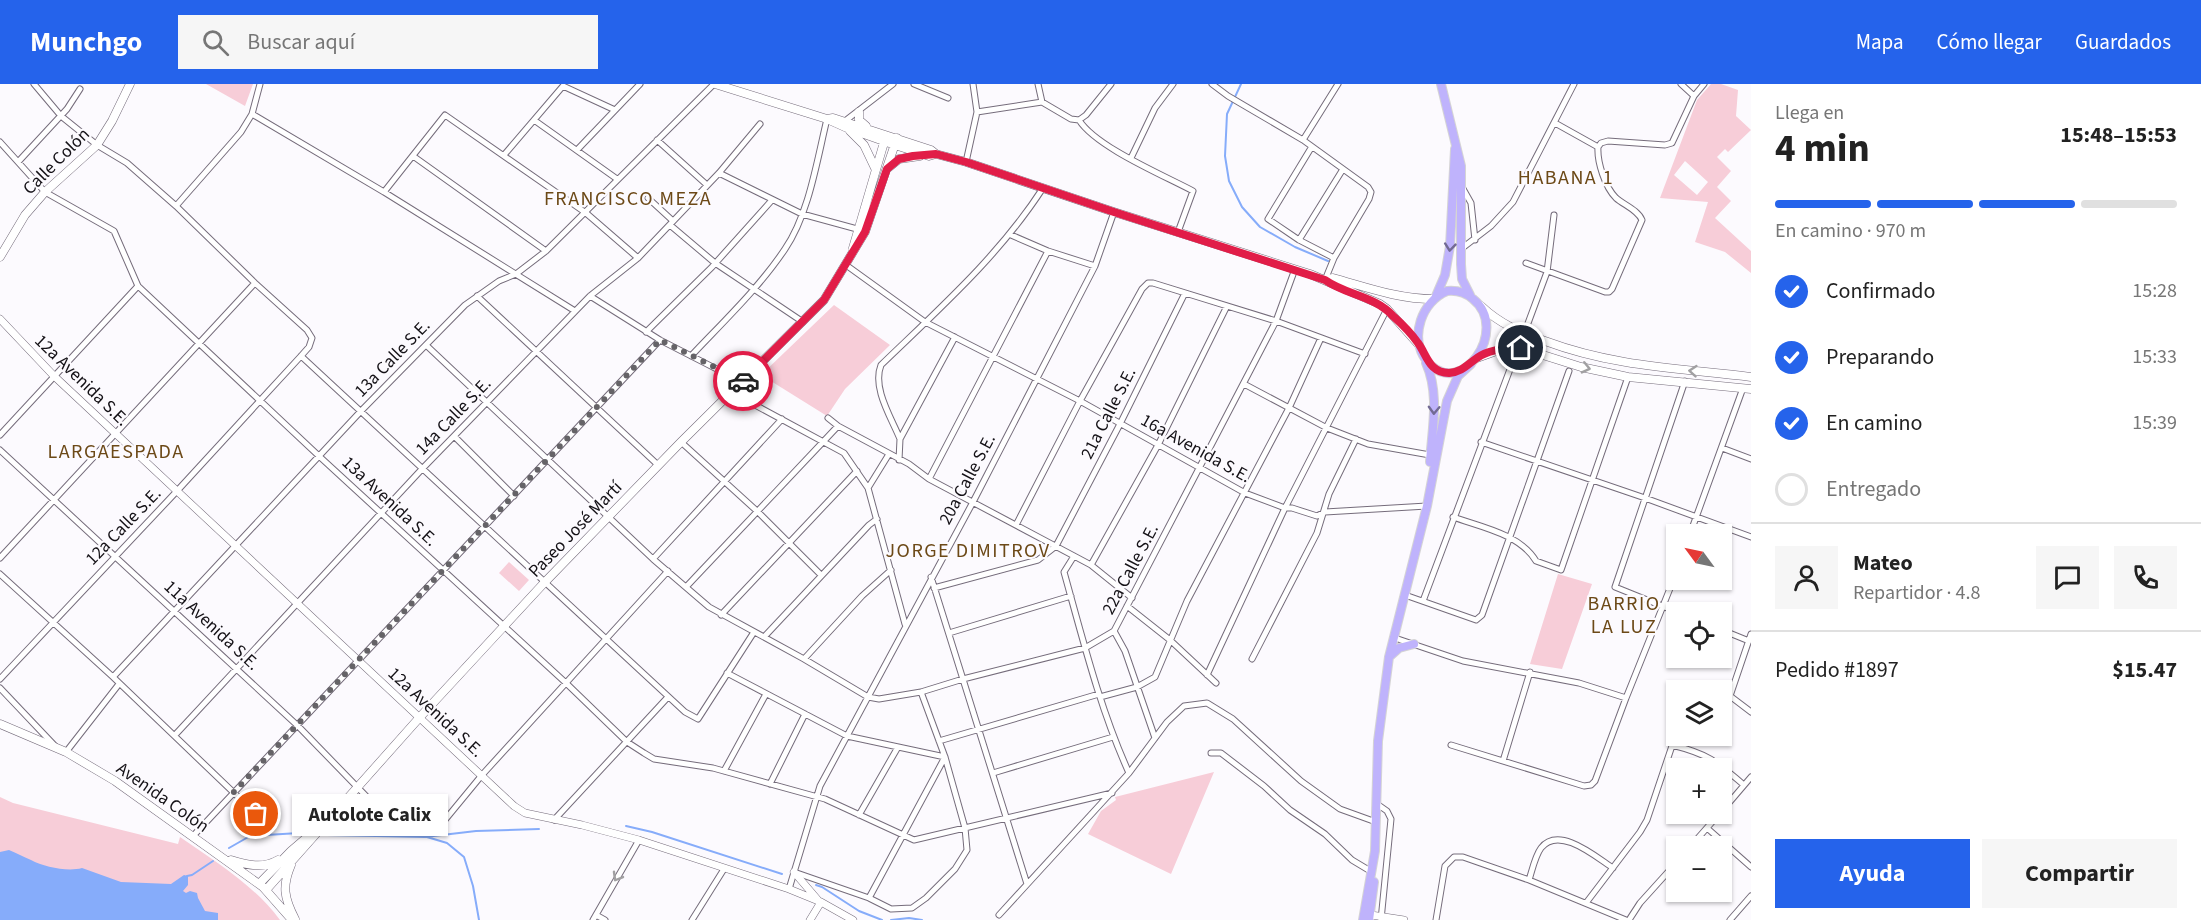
<!DOCTYPE html>
<html lang="es">
<head>
<meta charset="utf-8">
<style>
  :root { --surface:#fff; --page:#f6f6f6; --text:#222; --muted:#767676; --line:#e0e0e0; --accent:#2563eb }
  body { margin:0; font-family:"Source Sans 3",sans-serif; background:var(--page); color:var(--text); height:100vh; display:flex; flex-direction:column; font-size:22px; white-space:nowrap }
  * { box-sizing:border-box; margin:0 }
  p { font-size:20px; color:var(--muted) }
  .icon { flex:none; width:33px; height:33px; fill:none; stroke:currentColor; stroke-width:2; stroke-linecap:round; stroke-linejoin:round }
  .map { position:relative; flex:1; overflow:hidden }
  .sheet { display:flex; flex-direction:column; background:var(--surface); width:450px }
  .sheet>* { flex:none }
  .needle { width:39px; rotate:303deg }
  .fabs { position:absolute; left:1666px; top:440px; display:grid; gap:12px }
  .fabs a { display:grid; place-items:center; width:66px; height:66px; border-radius:0px; background:var(--surface); box-shadow:0 2px 4px #0004; font-size:30px }
  .pin { position:absolute; display:grid; place-items:center; width:51px; height:51px; color:#fff; margin:-26px; border:3px solid #fff; border-radius:50%; box-shadow:0 2px 6px #0007 }
  .courier { position:absolute; display:grid; place-items:center; width:60px; height:60px; margin:-30px; border:4px solid #e11d48; border-radius:50%; background:#fff; color:#222; box-shadow:0 2px 8px #0007 }
  .bubble { position:absolute; height:42px; border-radius:0px; background:var(--surface); box-shadow:0 2px 4px #0004; font-size:20px; font-weight:700; line-height:42px; text-align:center }
  .head em { font-style:normal; font-weight:700 }
  .head div { display:flex; flex-direction:column-reverse }
  .head { display:flex; align-items:center; justify-content:space-between; height:102px; padding:0 24px }
  h1 { font-size:39px; font-weight:700; line-height:45px }
  .bar { display:grid; grid-template-columns:repeat(4,1fr); gap:9px 6px; align-content:center; height:72px; padding:0 24px }
  .bar i { height:8px; border-radius:4px; background:var(--line) }
  .bar .active { background:var(--accent) }
  .bar p { grid-column:span 4 }
  .line { display:flex; align-items:center; gap:15px; padding:0 24px; border-top:2px solid var(--line) }
  .line div { flex:1 }
  .round { display:grid; place-items:center; flex:none; width:63px; height:63px; border-radius:0px; background:var(--page) }
  ol { padding:0 24px; list-style:none }
  li { display:flex; align-items:center; gap:18px; height:66px }
  li p { margin-inline-start:auto }
  li .icon { padding:6px; border-radius:50%; background:var(--accent); color:#fff; stroke-width:4 }
  li:last-child { color:var(--muted) }
  li i { width:33px; height:33px; border:3px solid var(--line); border-radius:50% }
  .primary-button { display:flex; gap:12px; margin-top:auto; padding:12px 24px }
  .primary-button a { flex:1; height:69px; border-radius:0px; background:var(--accent); color:#fff; font-size:24px; font-weight:700; line-height:69px; text-align:center }
  .primary-button a+a { background:var(--page); color:var(--text) }
  header { display:flex; align-items:center; gap:36px; box-sizing:border-box; height:84px; padding:0 30px; background:var(--accent); color:#fff }
  header strong { font-size:28px }
  nav { display:flex; gap:33px; margin-inline-start:auto; font-size:21px }
  .search { width:420px; height:54px; background:var(--page); display:flex; align-items:center; gap:15px; box-sizing:border-box; padding:0 21px; border-radius:0px; color:var(--muted); font-size:22px }
  main { display:flex; flex:1; min-height:0 }
  .map>svg:first-child { display:block }
  .green { fill:#f7cdd8; fill-rule:evenodd }
  .water { fill:#86acfa }
  .lines { fill:none; stroke-linecap:round; stroke-linejoin:round }
  .stream { stroke:#86acfa; stroke-width:2 }
  .minor-casing { stroke:#756c7b; stroke-width:7 }
  .tertiary-casing { stroke:#756c7b; stroke-width:8 }
  .secondary-casing { stroke:#756c7b; stroke-width:9 }
  .primary-casing { stroke:#d5d4d5; stroke-width:10 }
  .minor { stroke:#fff; stroke-width:5 }
  .tertiary { stroke:#fff; stroke-width:7 }
  .secondary { stroke:#fff; stroke-width:8 }
  .primary { stroke:#bfb3fc; stroke-width:8 }
  .oneway { stroke:#726a94 }
  .oneway2 { stroke:#a1a0a2 }
  .done { stroke:#656367; stroke-width:6; stroke-dasharray:0 10.8 }
  .route { stroke:#e11d48; stroke-width:8 }
  .labels { text-anchor:middle; stroke-width:4.5; stroke-linejoin:round; paint-order:stroke }
  .street-label { font-size:18px; fill:#141116; stroke:#fcfafe }
  .neighbourhood-label { font-size:20px; letter-spacing:1.5px; fill:#6c4917; stroke:#fcfafe }
</style>
</head>
<body>
<header>
<strong>Munchgo</strong>
<div class="search"><svg class="icon" aria-label="search" viewBox="0 0 24 24"><circle cx="10" cy="10" r="6"/><path d="M15 15l6 6"/></svg>Buscar aquí</div>
<nav><a>Mapa</a><a>Cómo llegar</a><a>Guardados</a></nav>
</header>
<main>
<div class="map">
<svg width="1751" height="836" viewBox="0 0 1751 836">
  <rect width="100%" height="100%" fill="#fcfafe"/>
  <path class="green" d="M206 0H253L245 22Z
    M1711 0H1721L1738 6 1736 32 1751 46 1728 68 1725 65 1717 73 1731 87 1717 103 1731 117 1715 134 1751 167V189L1725 168 1695 158 1708 118 1660 114 1697 16ZM1685 77 1708 98 1697 111 1674 91Z
    M834 221 890 261 845 305 827 332 761 291Z
    M509 478 529 496 519 507 499 489Z
    M1558 490 1592 500 1562 585 1530 580Z
    M1214 688 1171 790 1088 750 1101 727 1116 716 1115 713Z
    M0 713 13 719 178 760 180 753C216 778 254 801 280 836H0Z"/>
  <path class="water" d="M9 766C17 769 23 773 31 776 44 783 68 788 82 784L121 798 171 800 184 791 188 792V801L183 807 186 809 190 807 197 809 198 814 205 827 218 829V836H0V768Z"/>
  <g class="lines">
    <path class="stream" d="M1241 0 1227 30 1225 72 1229 97 1242 123 1260 143 1295 163 1328 177
      M626 742 652 748 782 790
      M327 751 425 753 476 747 539 745
      M427 753 447 759 464 773 473 802 479 836
      M229 764 250 752 299 749
      M187 792 192 791 213 777
      M816 801 822 803 859 827 882 836
      M891 836 909 834 922 836"/>
    <g class="minor-casing">
      <path id="minor" d="M914 0 948 14
        M1038 0 1042 18 1071 35 1079 36C1096 63 1163 91 1193 107L1178 148
        M1212 0 1228 12 1303 56
        M1681 0 1694 12
        M977 28 1042 18
        M252 30 384 108 575 227
        M534 36 617 95
        M1079 36 1086 31 1111 0
        M845 37 893 0
        M1555 39 1598 63
        M657 56 707 101
        M0 58 45 108 114 147 138 202 320 373 566 599 627 658 644 669 654 675 713 684 825 715 914 756 1112 709
        M1598 63 1601 59 1608 57 1665 61 1672 59 1694 12 1704 0
        M1311 64 1268 135 1299 156 1334 174
        M577 66 640 0
        M504 71 563 2 615 26
        M413 72 546 167
        M1131 74 1155 24 1173 0
        M18 78 67 25 80 5
        M966 78 977 28 973 0
        M719 89 802 130 857 145
        M1462 103 1471 119 1475 156
        M384 108 445 31 586 129 638 174
        M648 114 673 137
        M176 122 241 48 252 30 260 0
        M670 141 715 179 803 238
        M1011 151 1048 167 1095 182
        M1299 156 1343 85
        M1461 165 1491 142 1513 118 1574 0
        M1526 179 1605 208H1609L1612 205 1642 136C1638 126 1624 121 1616 114 1605 103 1597 78 1598 63
        M846 181 925 238 1080 317 1245 409 1285 424H1292L1317 432 1325 428 1427 422
        M1325 196 1334 174 1369 115 1371 108 1368 103 1303 56 1338 0
        M477 212 658 381
        M590 212 660 256 742 298
        M646 248 712 183 772 116
        M1524 250 1547 188 1554 131
        M426 261 653 475 709 523 804 575 868 613 879 615 921 608 963 595 1085 564 1114 547 1276 237 1295 185
        M301 272 685 628 698 635 754 548
        M691 272C723 238 759 204 785 165 809 130 817 76 827 35
        M1244 300 1327 344 1368 360 1430 371
        M731 308 844 369 868 404 905 540
        M828 334 838 342 909 380 929 395 1091 481 1132 514
        M0 351 138 202
        M455 353 514 412
        M900 355C891 333 872 304 881 281 939 225 999 172 1043 104
        M681 358 758 428 821 491
        M1481 358 1645 414 1751 453
        M1722 364 1751 375
        M0 366 298 642 398 745 408 748H426L440 742 482 691 668 487
        M899 376 900 355 955 253
        M929 395 1048 167
        M868 404 889 370
        M1453 433C1481 443 1520 450 1536 477L1561 486 1628 293
        M1016 441 1080 317 1142 205 1148 199H1153L1276 237 1365 270
        M1690 450 1743 304
        M1074 472 1064 488C1083 556 1100 625 1129 689
        M0 474 255 199
        M653 475 782 335
        M1091 481 1158 361 1227 222
        M0 490 113 593 256 730
        M931 493 1027 800
        M686 503 838 342
        M934 504 1038 476 1056 462 1120 340 1185 209
        M1405 511 1476 536 1482 531 1569 287
        M1423 517 1518 264
        M1127 522 1170 556 1216 599
        M1677 528 1615 503 1685 297
        M721 531 857 387
        M1722 546 1749 557
        M1114 547 1125 567 1155 654
        M949 549 1071 512
        M764 553 869 441 877 435
        M1395 554 1463 577 1579 599 1626 614
        M804 575 862 512 891 486
        M1252 575 1317 449 1329 410 1356 355
        M727 589 847 652 945 673
        M1207 591 1285 424 1387 225
        M113 593 361 327 465 221 499 197 516 190 546 167 714 0
        M0 595 177 407 301 272 309 263 312 254 307 246 255 199 176 122 127 79 97 61 61 32 34 0
        M0 604 55 662
        M1693 606 1701 603 1709 606
        M1722 610 1730 612 1751 628
        M1730 612 1751 550
        M1100 613 1137 603 1155 593 1187 517 1289 324 1321 254
        M175 651 422 385 590 212 638 174 719 89 760 40
        M939 657 1099 610
        M1451 661 1584 702 1591 701 1595 697 1626 614 1677 487
        M1672 661C1708 670 1716 677 1744 701
        M66 668 119 600
        M1211 669H1221L1264 702 1290 726 1325 750 1352 776 1372 788
        M1503 677 1530 588
        M724 687 766 610
        M993 689 1113 653
        M770 700 805 630
        M1377 720 1387 727 1391 735 1381 836
        M1722 727 1751 693
        M859 731 898 663
        M554 736 668 613
        M1707 744 1751 783
        M193 752 660 256
        M1691 762 1720 729
        M794 788 869 814 891 825 912 824 926 814 955 785 967 766 965 744 945 673 921 608
        M1529 796C1532 787 1535 772 1541 764 1559 741 1596 773 1613 784
        M789 805 820 702 973 418 1095 182 1114 128
        M869 814 945 673
        M1586 819 1640 748 1647 736 1677 647
        M596 831 605 836
        M999 831 1129 689 1167 638 1184 622 1207 619 1233 635 1301 697 1340 725 1376 738
        M593 836 639 756
        M692 836 724 785
        M1436 836 1445 782 1454 773H1463L1529 796 1626 836
        M1629 836 1640 819 1677 778
        M1730 836 1751 812"/>
    </g>
    <g class="tertiary-casing">
      <path id="tertiary" d="M0 235 54 292 514 722 525 729 582 741 639 756 789 805 821 818 853 836
        M794 788 817 815
        M1371 831 1404 836
        M810 836 821 818"/>
    </g>
    <g class="secondary-casing">
      <path id="secondary" d="M715 0 827 35 847 44 895 61 929 72 936 70
        M859 28V36L866 42
        M827 35 833 34 931 66 936 70 966 78 1114 128 1310 190 1380 220 1387 225 1419 261
        M850 47 864 61 875 84
        M888 84 899 75 920 72
        M853 164 885 55
        M0 173 25 131 45 108 97 61 112 37 130 0
        M1325 196 1333 194C1366 203 1398 215 1433 215
        M1481 222C1500 240 1521 249 1545 257 1615 283 1678 284 1751 293
        M1477 274 1502 265 1521 264 1581 283 1628 293 1751 305
        M0 640 66 668 115 697 263 803 292 836
        M231 776C247 781 263 785 278 776
        M291 781C282 802 284 814 295 835
        M259 800 291 767 312 749
        M266 806 420 633 544 499 681 358 824 216 865 148 897 54"/>
    </g>
    <g class="primary-casing">
      <path id="primary" d="M1441 0 1461 82V180L1462 195 1470 211
        M1447 207C1457 206 1465 208 1473 215 1511 245 1460 319 1426 276 1409 253 1422 217 1447 207Z
        M1436 212 1445 191 1450 162 1455 65
        M1426 279C1440 310 1432 346 1430 378
        M1389 573 1399 564 1414 560
        M1363 836 1375 767 1378 657 1389 573 1427 422 1447 317 1458 292 1471 280
        M1369 836 1374 798"/>
    </g>
    <use href="#minor" class="minor"/>
    <use href="#tertiary" class="tertiary"/>
    <use href="#secondary" class="secondary"/>
    <use href="#primary" class="primary"/>
  </g>
  <defs><path id="oneway-chevron" d="M-2-3.5L2.5 0L-2 3.5" fill="none" stroke-width="1.6" stroke-linecap="round" stroke-linejoin="round" transform="scale(1.5)"/></defs>
  <g class="oneway">
    <use href="#oneway-chevron" transform="translate(1450 163) rotate(96)"/>
    <use href="#oneway-chevron" transform="translate(1434 326) rotate(92)"/>
  </g>
  <g class="oneway2">
    <use href="#oneway-chevron" transform="translate(1586 284) rotate(13)"/>
    <use href="#oneway-chevron" transform="translate(1693 287) rotate(-175)"/>
    <use href="#oneway-chevron" transform="translate(617 793) rotate(120)"/>
  </g>
  <g class="lines">
    <path class="done" d="M256 730 233 709 660 256 743 297"/>
    <path class="route" d="M743 297 824 216 865 148 887 85 899 75 913 72 936 70 966 78 1114 128 1325 196C1346 211 1375 212 1393 232 1402 240 1411 249 1418 259 1427 271 1429 289 1449 289 1462 288 1468 280 1477 274 1489 265 1507 264 1521 264"/>
  </g>
  <g class="labels">
    <g class="street-label">
      <text transform="translate(56 77) rotate(-45)" y="6">Calle Colón</text>
      <text transform="translate(392 274) rotate(-46)" y="6">13a Calle S.E.</text>
      <text transform="translate(82 296) rotate(44)" y="6">12a Avenida S.E.</text>
      <text transform="translate(1108 329) rotate(-63)" y="6">21a Calle S.E.</text>
      <text transform="translate(453 332) rotate(-46)" y="6">14a Calle S.E.</text>
      <text transform="translate(1196 364) rotate(29)" y="6">16a Avenida S.E.</text>
      <text transform="translate(967 395) rotate(-62)" y="6">20a Calle S.E.</text>
      <text transform="translate(390 417) rotate(43)" y="6">13a Avenida S.E.</text>
      <text transform="translate(123 442) rotate(-46)" y="6">12a Calle S.E.</text>
      <text transform="translate(575 445) rotate(-46)" y="6">Paseo José Martí</text>
      <text transform="translate(1130 485) rotate(-62)" y="6">22a Calle S.E.</text>
      <text transform="translate(212 541) rotate(43)" y="6">11a Avenida S.E.</text>
      <text transform="translate(436 628) rotate(43)" y="6">12a Avenida S.E.</text>
      <text transform="translate(163 713) rotate(35)" y="6">Avenida Colón</text>
    </g>
    <g class="neighbourhood-label">
      <text x="1566" y="100">HABANA 1</text>
      <text x="628" y="121">FRANCISCO MEZA</text>
      <text x="116" y="374">LARGAESPADA</text>
      <text x="968" y="473">JORGE DIMITROV</text>
      <text x="1624" y="526">BARRIO<tspan x="1624" dy="23">LA LUZ</tspan></text>
    </g>
  </g>
</svg>
<div class="fabs">
<a><svg class="needle" viewBox="-14 -14 28 28"><path d="M0-13l5 13h-10z" fill="#e53935"/><path d="M0 13l5-13h-10z" fill="#767676"/></svg></a>
<a><svg class="icon" aria-label="locate" viewBox="0 0 24 24"><circle cx="12" cy="12" r="6"/><path d="M12 2v4M12 18v4M2 12h4M18 12h4"/></svg></a>
<a><svg class="icon" aria-label="layers" viewBox="0 0 24 24"><path d="M12 4l9 5-9 5-9-5zM3 14l9 5 9-5"/></svg></a>
<a>+</a>
<a>−</a>
</div>
<div class="pin" style="left:256px;top:730px;background:#ea580c"><svg class="icon" aria-label="bag" viewBox="0 0 24 24"><path d="M5 8h14l-1 12H6zM9 8a3 3 0 0 1 6 0"/></svg></div>
<div class="pin" style="left:1521px;top:264px;background:#1f2937"><svg class="icon" aria-label="home" viewBox="0 0 24 24"><path d="M3 11l9-7 9 7M6 9v11h12V9"/></svg></div>
<div class="courier" style="left:743px;top:297px"><svg class="icon" aria-label="car" viewBox="0 0 24 24"><path d="M5 17H2v-5l4-1 3-4h7l3 4 3 1v5h-3M9 17h6M6 11h13"/><circle cx="7" cy="17" r="2"/><circle cx="17" cy="17" r="2"/></svg></div>
<div class="bubble" style="left:292px;top:710px;width:156px">Autolote Calix</div>
</div>
<section class="sheet">
<div class="head"><div><h1>4 min</h1><p>Llega en</p></div><em>15:48–15:53</em></div>
<div class="bar"><i class="active"></i><i class="active"></i><i class="active"></i><i></i><p>En camino · 970 m</p></div>
<ol>
<li><svg class="icon" aria-label="check" viewBox="0 0 24 24"><path d="M5 12l5 5 9-10"/></svg>Confirmado<p>15:28</p></li>
<li><svg class="icon" aria-label="check" viewBox="0 0 24 24"><path d="M5 12l5 5 9-10"/></svg>Preparando<p>15:33</p></li>
<li><svg class="icon" aria-label="check" viewBox="0 0 24 24"><path d="M5 12l5 5 9-10"/></svg>En camino<p>15:39</p></li>
<li><i></i>Entregado</li>
</ol>
<div class="line" style="height:108px"><a class="round"><svg class="icon" aria-label="person" viewBox="0 0 24 24"><circle cx="12" cy="8" r="4"/><path d="M4 21q1-7 8-7t8 7"/></svg></a><div><b>Mateo</b><p>Repartidor · 4.8</p></div><a class="round"><svg class="icon" aria-label="chat" viewBox="0 0 24 24"><path d="M4 5h16v11H9l-5 4z"/></svg></a><a class="round"><svg class="icon" aria-label="phone" viewBox="0 0 24 24"><path d="M5 4h4l2 5-3 2q2 4 5 5l2-3 5 2v4C11 20 4 13 5 4z"/></svg></a></div>
<div class="line" style="height:78px"><div>Pedido #1897</div><b>$15.47</b></div>
<div class="primary-button"><a>Ayuda</a><a>Compartir</a></div>
</section>
</main>
</body>
</html>
